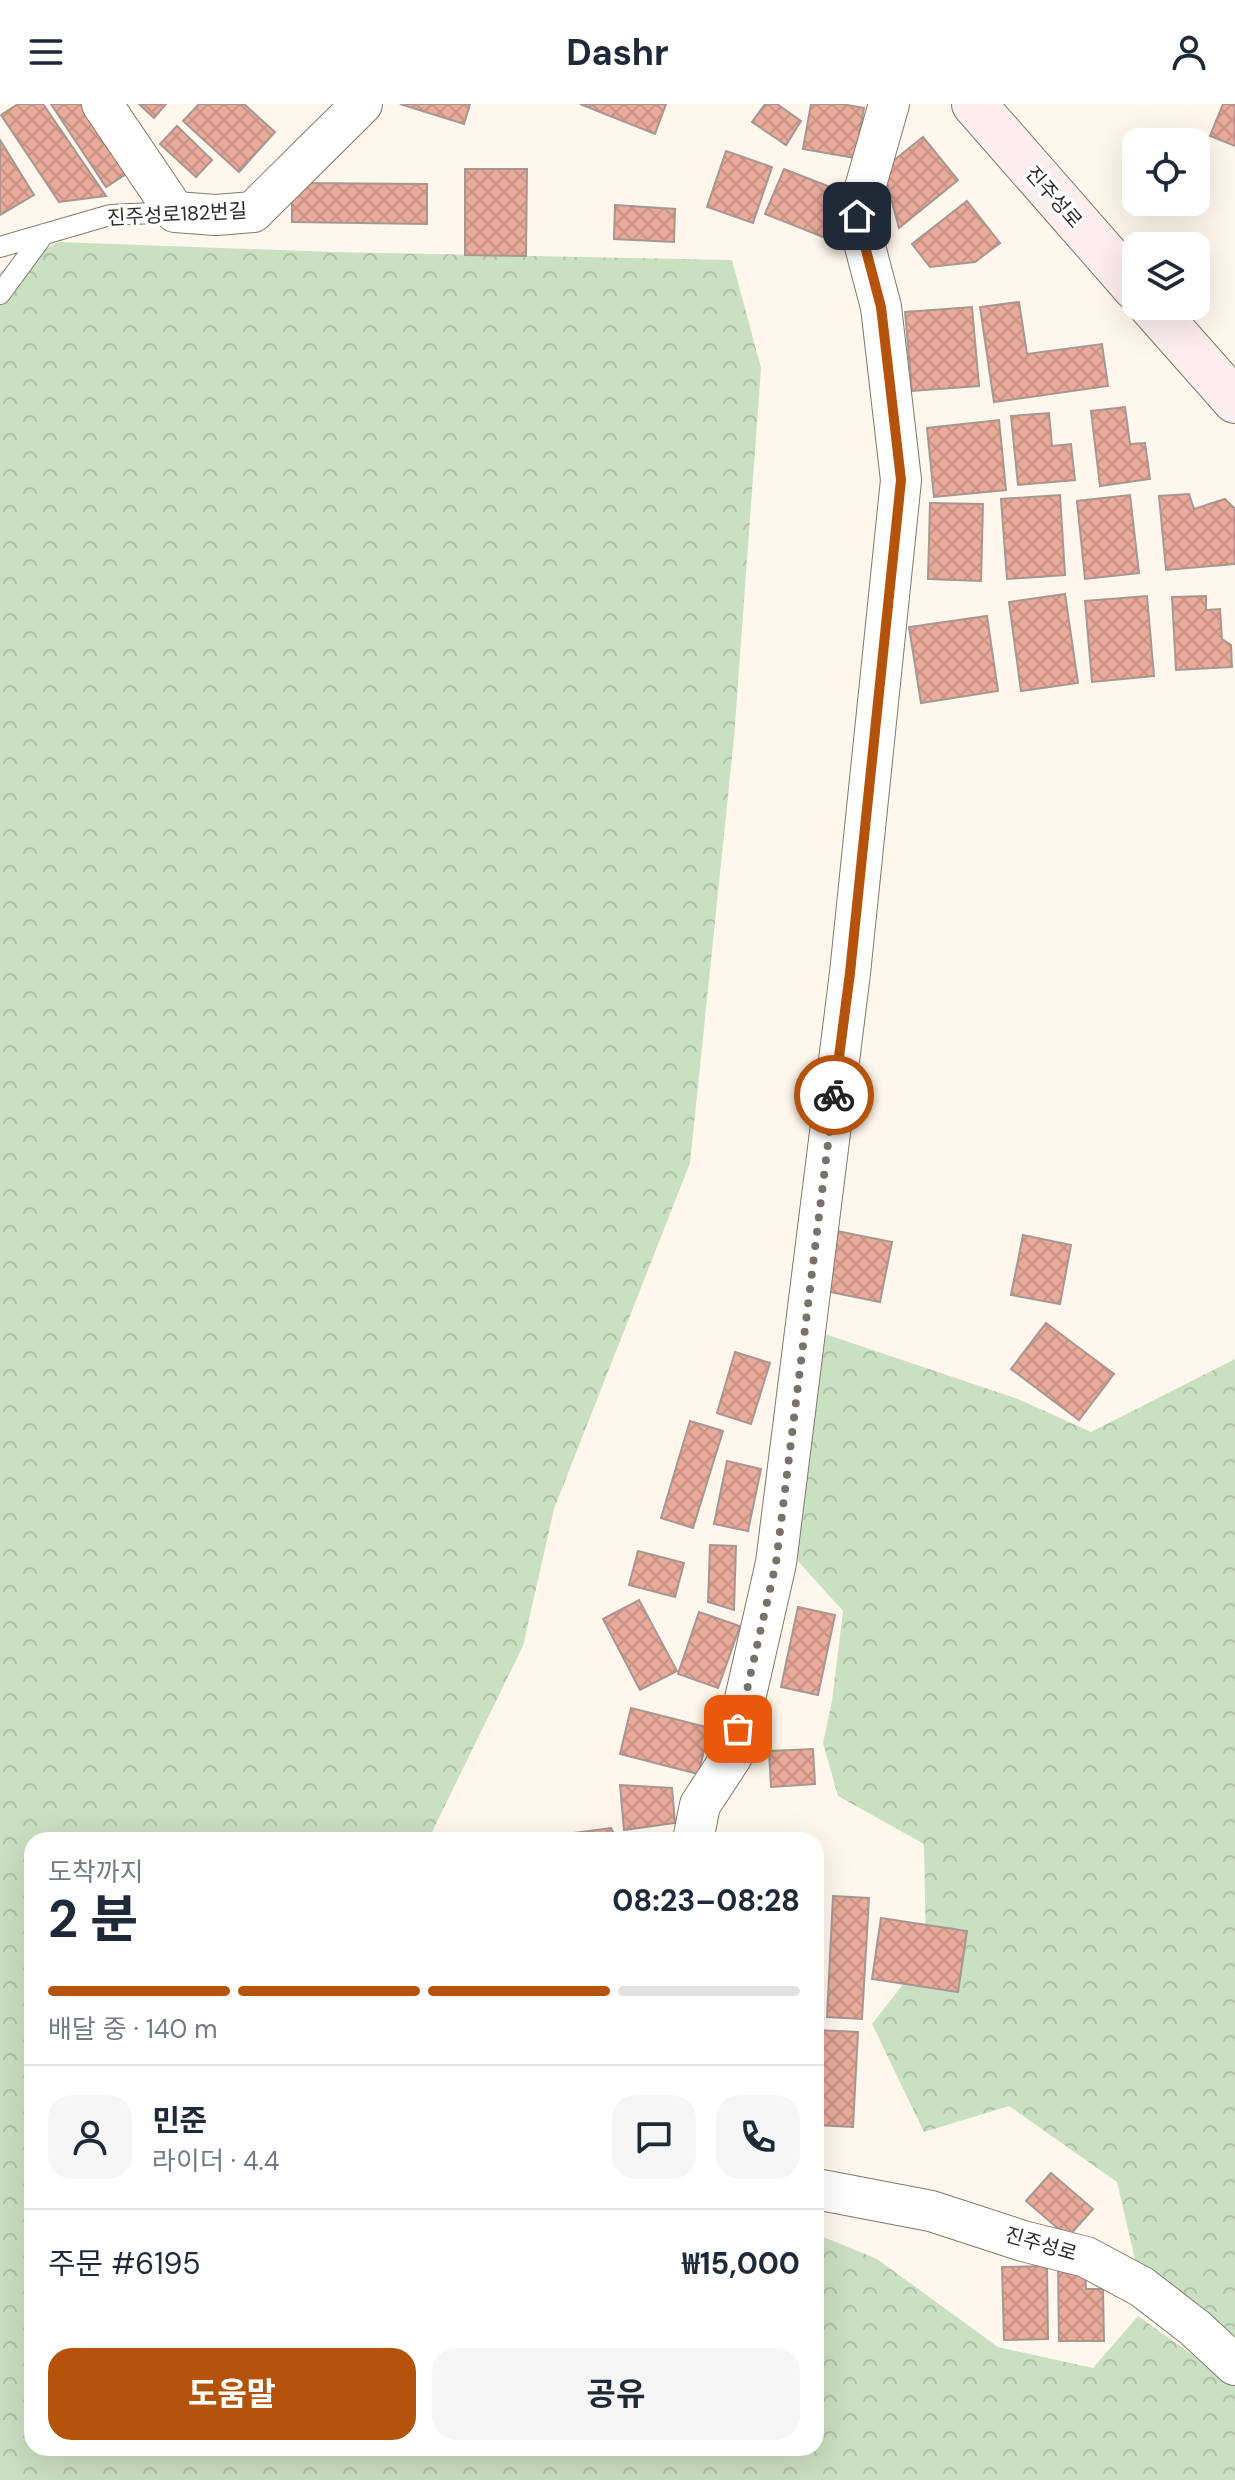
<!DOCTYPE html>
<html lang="ko">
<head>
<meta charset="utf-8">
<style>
  :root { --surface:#fff; --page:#f6f6f7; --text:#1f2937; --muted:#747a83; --line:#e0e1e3; --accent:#b45309 }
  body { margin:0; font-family:"DM Sans","Noto Sans KR",sans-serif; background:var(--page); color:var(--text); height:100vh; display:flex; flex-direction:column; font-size:30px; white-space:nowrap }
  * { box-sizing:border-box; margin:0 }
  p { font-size:26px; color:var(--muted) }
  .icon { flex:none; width:44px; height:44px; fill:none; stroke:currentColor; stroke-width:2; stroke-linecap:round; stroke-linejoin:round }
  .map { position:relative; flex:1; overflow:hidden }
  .panel { position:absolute; left:24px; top:1728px; width:800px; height:624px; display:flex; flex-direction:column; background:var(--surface); border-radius:24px; box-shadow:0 8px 32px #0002 }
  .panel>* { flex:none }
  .tools { position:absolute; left:1122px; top:24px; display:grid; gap:16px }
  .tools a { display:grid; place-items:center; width:88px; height:88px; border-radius:16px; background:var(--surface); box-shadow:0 8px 32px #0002; font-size:40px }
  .pin { position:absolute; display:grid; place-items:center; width:68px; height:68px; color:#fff; margin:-34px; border-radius:16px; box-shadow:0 4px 12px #0006 }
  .courier { position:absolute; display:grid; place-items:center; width:80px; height:80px; margin:-40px; border:6px solid #b45309; border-radius:50%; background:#fff; color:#222; box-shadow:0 2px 10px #0007 }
  .overview em { font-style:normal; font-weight:700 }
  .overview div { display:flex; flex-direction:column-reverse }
  .overview { display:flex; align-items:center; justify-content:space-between; height:136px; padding:0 24px }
  h1 { font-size:52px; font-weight:700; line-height:60px }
  .bar { display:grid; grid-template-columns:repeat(4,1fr); gap:12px 8px; align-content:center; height:96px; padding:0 24px }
  .bar i { height:10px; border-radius:6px; background:var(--line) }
  .bar .selected { background:var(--accent) }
  .bar p { grid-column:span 4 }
  .line { display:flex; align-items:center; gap:20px; padding:0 24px; border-top:2px solid var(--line) }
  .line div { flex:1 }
  .round { display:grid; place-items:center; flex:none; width:84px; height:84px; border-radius:24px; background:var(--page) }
  .primary-button { display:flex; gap:16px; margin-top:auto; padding:16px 24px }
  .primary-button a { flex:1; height:92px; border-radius:24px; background:var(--accent); color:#fff; font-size:32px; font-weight:700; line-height:92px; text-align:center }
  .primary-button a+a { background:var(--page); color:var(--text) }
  header { display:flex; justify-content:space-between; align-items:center; height:104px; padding:0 24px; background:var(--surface); font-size:36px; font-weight:700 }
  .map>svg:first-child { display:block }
  .forest { fill:url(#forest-crowns) }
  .building { fill:url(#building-cross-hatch); stroke:#a69793; stroke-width:2 }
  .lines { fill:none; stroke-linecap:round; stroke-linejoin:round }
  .service-casing { stroke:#7f796d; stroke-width:22 }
  .minor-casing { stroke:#7f796d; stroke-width:42 }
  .secondary-casing { stroke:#7f796d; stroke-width:46 }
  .service { stroke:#fff; stroke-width:20 }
  .minor { stroke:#fff; stroke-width:40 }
  .secondary { stroke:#fceeee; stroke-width:44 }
  .done { stroke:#77726b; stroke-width:8; stroke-dasharray:0 14.4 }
  .route { stroke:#b45309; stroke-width:10 }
  .labels { text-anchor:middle; stroke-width:7; stroke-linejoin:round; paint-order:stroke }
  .street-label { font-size:20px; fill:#2e2b26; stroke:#fff }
</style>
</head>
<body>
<header><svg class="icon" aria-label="menu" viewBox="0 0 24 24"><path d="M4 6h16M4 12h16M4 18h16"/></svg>Dashr<svg class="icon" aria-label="person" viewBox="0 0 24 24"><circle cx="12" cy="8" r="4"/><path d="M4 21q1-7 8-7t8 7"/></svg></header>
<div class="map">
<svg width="1235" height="2376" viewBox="0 0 1235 2376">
  <defs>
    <pattern id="forest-crowns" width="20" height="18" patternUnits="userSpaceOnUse" patternTransform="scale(2)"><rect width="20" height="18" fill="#cae0c2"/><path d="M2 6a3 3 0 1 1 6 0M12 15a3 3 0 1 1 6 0" fill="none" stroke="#aec0a7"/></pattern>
    <pattern id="building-cross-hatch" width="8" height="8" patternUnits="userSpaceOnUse" patternTransform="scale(2)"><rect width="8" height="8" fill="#e9aa9a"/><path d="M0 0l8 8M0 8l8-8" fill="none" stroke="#c89285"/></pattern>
  </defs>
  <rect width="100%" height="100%" fill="#fff7eb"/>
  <path class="forest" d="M59 138 333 148 732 156 761 264 734 634 690 1059 554 1405 523 1542 428 1736H32V2344H816V2130L877 2155 998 2243 1093 2264 1138 2212 1235 2281V2376H0V168Z
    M825 1230 1018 1295 1091 1328 1235 1255V2241L1136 2160 1117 2078 1009 2002 924 2028 872 1920 926 1851 924 1740 838 1692 823 1639 832 1597 843 1507 796 1455Z"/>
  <path class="building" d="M18 0H43L106 92 59 98 1 11Z
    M51 0H94L137 63 106 83Z
    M139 0H166L154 14Z
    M199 0H244L275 28 239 68 183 17Z
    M400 0H470L464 20Z
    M580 0H666L655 30Z
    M765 0H777L801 17 786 41 752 18Z
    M811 0H842L864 4 855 54 803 45Z
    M1223 0H1235V42L1210 32Z
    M177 22 212 56 196 73 160 40Z
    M923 33 958 76 899 124 883 65Z
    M0 36 34 91 0 111Z
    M726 47 772 63 753 119 707 103Z
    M465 65H527L526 152 465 151Z
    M784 65 846 89 828 135 765 110Z
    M292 79 427 80V120L292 118Z
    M967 97 1000 139 975 158 930 163 912 140Z
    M615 101 675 105 674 138 614 135Z
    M1019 198 1027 250 1102 240 1108 282 994 298 980 203Z
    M972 203 979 282 912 287 905 208Z
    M1125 303 1130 340 1145 339 1150 375 1100 382 1091 307Z
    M1049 309 1052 342 1071 340 1075 376 1018 381 1011 312Z
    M999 316 1006 386 934 393 927 324Z
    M1189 390 1194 405 1225 395 1235 405V460L1166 466 1159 392Z
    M1060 391 1065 471 1007 475 1001 395Z
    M1130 391 1139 469 1085 475 1077 397Z
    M930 399 983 400 981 477 928 475Z
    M1065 490 1078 579 1021 587 1009 498Z
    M1147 492 1154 572 1092 578 1085 497Z
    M1206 492V506L1220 505 1222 535 1231 541 1232 563 1176 566 1172 493Z
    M987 512 998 587 921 599 909 523Z
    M837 1127 892 1138 880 1198 825 1187Z
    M1023 1131 1071 1141 1060 1200 1011 1191Z
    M1046 1219 1114 1270 1079 1316 1011 1265Z
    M735 1248 770 1259 751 1320 717 1309Z
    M690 1317 723 1327 693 1424 661 1414Z
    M727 1357 761 1365 748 1427 714 1420Z
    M710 1441 736 1442 734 1506 708 1498Z
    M638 1447 684 1459 675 1493 629 1481Z
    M639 1496 677 1567 640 1586 603 1515Z
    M798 1503 835 1511 818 1591 781 1583Z
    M699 1508 740 1522 718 1584 678 1570Z
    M631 1604 710 1624 698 1670 620 1650Z
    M813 1645 815 1680 771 1683 769 1647Z
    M620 1681 672 1684 675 1719 624 1726Z
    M611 1724 617 1736H575L573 1729Z
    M833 1792 869 1794 862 1915 827 1913Z
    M881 1814 967 1827 958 1888 872 1875Z
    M816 1926 858 1928 853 2023 816 2021Z
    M1051 2069 1093 2105 1068 2133 1026 2097Z
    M1058 2161H1085L1086 2185H1103L1104 2237H1059Z
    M1047 2162 1048 2235 1004 2236 1002 2163Z"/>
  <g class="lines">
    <g class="service-casing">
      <path id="service" d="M0 143 110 111 175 108
        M0 190 44 130"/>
    </g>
    <g class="minor-casing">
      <path id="minor" d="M102 0 175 108 216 111 253 108 362 0
        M693 1736 700 1701 732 1652 776 1459 850 869 901 376 881 203 857 112 889 0
        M816 2085 931 2107 1023 2137 1086 2153 1142 2183 1195 2224 1235 2261"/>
    </g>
    <g class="secondary-casing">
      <path id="secondary" d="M974 0 1136 185
        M1151 202 1235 297"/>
    </g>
    <use href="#service" class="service"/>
    <use href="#minor" class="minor"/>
    <use href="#secondary" class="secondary"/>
  </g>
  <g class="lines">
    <path class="done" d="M738 1625 776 1459 834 991"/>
    <path class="route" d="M834 991 850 869 901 376 881 203 857 112"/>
  </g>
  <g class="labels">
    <g class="street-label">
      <text transform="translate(1054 93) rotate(49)" y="7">진주성로</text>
      <text transform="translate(177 110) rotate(-3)" y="7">진주성로182번길</text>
      <text transform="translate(1041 2140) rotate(16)" y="7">진주성로</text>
    </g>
  </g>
</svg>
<div class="tools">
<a><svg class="icon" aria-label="locate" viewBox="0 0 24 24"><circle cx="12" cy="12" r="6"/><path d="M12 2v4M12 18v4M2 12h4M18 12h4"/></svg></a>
<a><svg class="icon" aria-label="layers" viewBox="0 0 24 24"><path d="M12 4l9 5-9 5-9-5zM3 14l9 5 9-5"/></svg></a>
</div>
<div class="pin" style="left:738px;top:1625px;background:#ea580c"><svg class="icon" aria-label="bag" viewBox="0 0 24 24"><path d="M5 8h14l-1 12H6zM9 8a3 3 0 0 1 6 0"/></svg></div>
<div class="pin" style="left:857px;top:112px;background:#1f2937"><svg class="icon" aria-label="home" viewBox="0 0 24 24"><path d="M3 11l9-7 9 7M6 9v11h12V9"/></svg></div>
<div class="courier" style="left:834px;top:991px"><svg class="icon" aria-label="bike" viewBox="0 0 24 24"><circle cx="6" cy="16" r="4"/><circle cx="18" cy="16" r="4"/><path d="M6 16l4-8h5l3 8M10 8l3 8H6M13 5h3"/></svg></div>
<section class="panel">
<div class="overview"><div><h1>2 분</h1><p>도착까지</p></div><em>08:23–08:28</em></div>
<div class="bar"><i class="selected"></i><i class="selected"></i><i class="selected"></i><i></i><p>배달 중 · 140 m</p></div>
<div class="line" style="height:144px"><a class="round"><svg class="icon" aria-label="person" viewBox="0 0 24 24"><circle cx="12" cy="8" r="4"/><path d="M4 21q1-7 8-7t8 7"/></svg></a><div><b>민준</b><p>라이더 · 4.4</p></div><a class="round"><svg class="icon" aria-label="chat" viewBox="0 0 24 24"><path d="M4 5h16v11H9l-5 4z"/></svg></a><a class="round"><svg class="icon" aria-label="phone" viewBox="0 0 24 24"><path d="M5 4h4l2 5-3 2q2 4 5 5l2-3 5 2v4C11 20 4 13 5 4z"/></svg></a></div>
<div class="line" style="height:104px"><div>주문 #6195</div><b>₩15,000</b></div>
<div class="primary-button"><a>도움말</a><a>공유</a></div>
</section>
</div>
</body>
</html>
